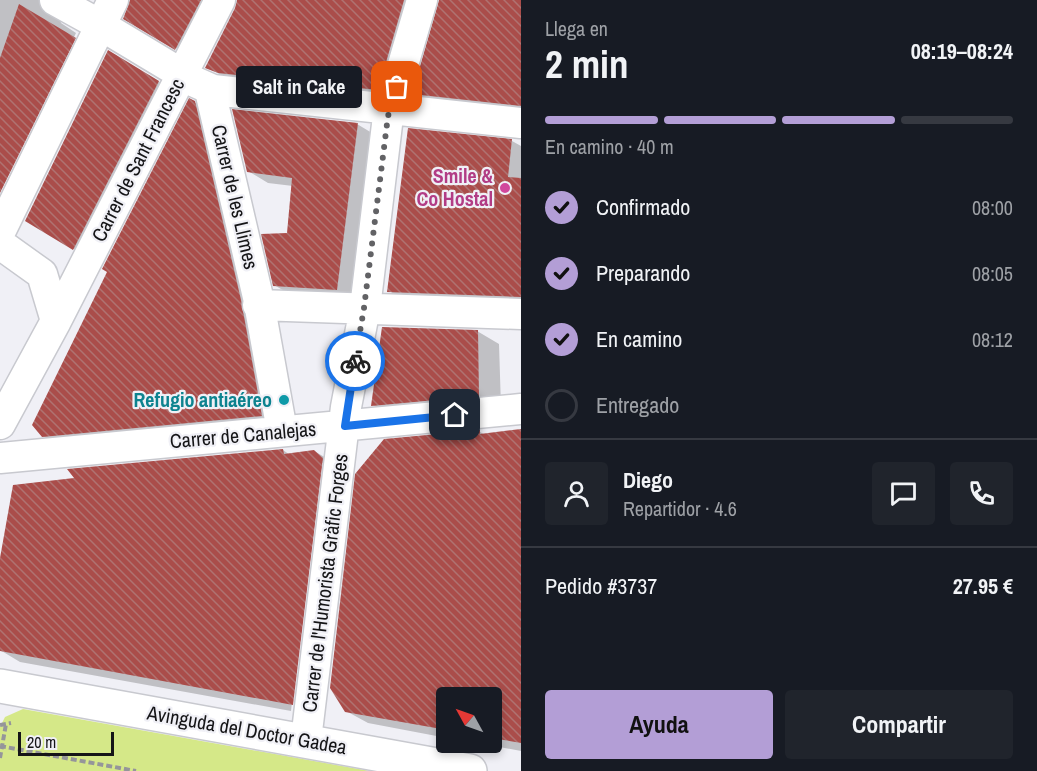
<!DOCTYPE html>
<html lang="es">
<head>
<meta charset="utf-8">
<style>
  :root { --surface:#171b24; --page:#20242c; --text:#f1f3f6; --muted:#9ea1a6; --line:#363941; --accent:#b39ed6 }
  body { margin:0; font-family:"Archivo Narrow",sans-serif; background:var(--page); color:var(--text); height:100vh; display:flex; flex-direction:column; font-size:22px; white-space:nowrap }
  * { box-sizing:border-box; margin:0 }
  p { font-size:20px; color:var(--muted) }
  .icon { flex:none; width:33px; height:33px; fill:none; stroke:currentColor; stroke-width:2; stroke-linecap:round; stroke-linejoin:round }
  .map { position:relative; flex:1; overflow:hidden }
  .side { display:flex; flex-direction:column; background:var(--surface); width:516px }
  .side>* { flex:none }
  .needle { width:39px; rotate:310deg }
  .tools { position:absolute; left:436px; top:687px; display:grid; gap:12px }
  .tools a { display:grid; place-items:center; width:66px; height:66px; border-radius:6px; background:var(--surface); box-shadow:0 3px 9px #0003; font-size:30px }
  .scale { position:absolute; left:18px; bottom:15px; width:96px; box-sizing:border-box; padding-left:6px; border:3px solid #151517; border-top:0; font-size:16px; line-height:21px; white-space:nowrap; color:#151517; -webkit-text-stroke:4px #f0f0f6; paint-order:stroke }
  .pin { position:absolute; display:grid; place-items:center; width:51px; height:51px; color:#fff; margin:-26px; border-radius:12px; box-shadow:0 3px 9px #0006 }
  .courier { position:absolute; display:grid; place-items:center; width:60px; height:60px; margin:-30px; border:4px solid #1a73e8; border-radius:50%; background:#fff; color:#222; box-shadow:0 2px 8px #0007 }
  .bubble { position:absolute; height:42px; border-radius:6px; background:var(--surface); box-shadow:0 3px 9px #0003; font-size:20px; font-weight:700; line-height:42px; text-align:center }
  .head em { font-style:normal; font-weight:700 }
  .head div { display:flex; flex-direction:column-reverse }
  .head { display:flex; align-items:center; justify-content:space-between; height:102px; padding:0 24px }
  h1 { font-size:39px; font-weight:700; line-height:45px }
  .bar { display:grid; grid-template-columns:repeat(4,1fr); gap:9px 6px; align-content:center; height:72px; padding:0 24px }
  .bar i { height:8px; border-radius:4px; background:var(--line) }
  .bar .current { background:var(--accent) }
  .bar p { grid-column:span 4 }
  .line { display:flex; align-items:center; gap:15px; padding:0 24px; border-top:2px solid var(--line) }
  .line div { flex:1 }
  .round { display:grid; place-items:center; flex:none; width:63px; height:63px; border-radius:6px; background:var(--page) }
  ol { padding:0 24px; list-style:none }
  li { display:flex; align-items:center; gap:18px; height:66px }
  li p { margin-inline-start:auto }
  li .icon { padding:6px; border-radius:50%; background:var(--accent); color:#111; stroke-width:4 }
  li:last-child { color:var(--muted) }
  li i { width:33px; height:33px; border:3px solid var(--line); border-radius:50% }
  .button { display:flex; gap:12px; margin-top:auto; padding:12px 24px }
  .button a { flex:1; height:69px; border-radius:6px; background:var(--accent); color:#111; font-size:24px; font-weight:700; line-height:69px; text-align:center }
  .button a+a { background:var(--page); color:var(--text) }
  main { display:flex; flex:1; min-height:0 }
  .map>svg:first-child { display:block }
  .garden { fill:#d5e888 }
  .shadow { fill:#0003 }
  .building { fill:url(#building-back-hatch) }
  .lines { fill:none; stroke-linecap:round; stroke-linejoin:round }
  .street-casing { stroke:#c8c9cf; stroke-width:33 }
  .secondary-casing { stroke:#c8c9cf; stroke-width:36 }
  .path { stroke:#95959a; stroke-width:4; stroke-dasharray:6 3; stroke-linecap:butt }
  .street { stroke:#fff; stroke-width:30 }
  .secondary { stroke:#fff; stroke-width:33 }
  .done { stroke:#626265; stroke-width:6; stroke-dasharray:0 10.8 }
  .route { stroke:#1a73e8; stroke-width:8 }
  .hotel-dot { fill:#d1479c; stroke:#f0f0f6; stroke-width:2 }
  .culture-dot { fill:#0f9aa8; stroke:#f0f0f6; stroke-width:2 }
  .labels { text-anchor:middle; stroke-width:4.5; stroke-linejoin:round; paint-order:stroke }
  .street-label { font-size:20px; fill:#151517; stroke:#f0f0f6 }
  .hotel-label { font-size:20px; font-weight:bold; fill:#b23c85; stroke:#f0f0f6; text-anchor:end }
  .culture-label { font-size:20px; font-weight:bold; fill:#0d838f; stroke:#f0f0f6; text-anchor:end }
</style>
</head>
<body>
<main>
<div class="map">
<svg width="521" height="771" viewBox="0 0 521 771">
  <defs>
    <pattern id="building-back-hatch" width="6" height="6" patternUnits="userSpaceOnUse" patternTransform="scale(1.5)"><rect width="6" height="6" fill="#aa4d4a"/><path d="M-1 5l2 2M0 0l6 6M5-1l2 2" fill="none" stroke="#af7371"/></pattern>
  </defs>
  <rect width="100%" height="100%" fill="#f0f0f6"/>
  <path class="garden" d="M23 709 370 771H0V727L5 717Z"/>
  <path class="shadow" d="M0 0H64L58 12 61 23 76 33 0 189Z
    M132 0H229L196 60 125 18Z
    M239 0H431L398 101 228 79 207 67 237 8Z
    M440 0H521V114L435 105 414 93Z
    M79 35 98 46 0 201V196Z
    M109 52 178 93 92 260 27 220Z
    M194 102 215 114 282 427 64 448 43 436Z
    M357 124 377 136 356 301 295 297 274 285 288 234 293 186 268 183 248 171Z
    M409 130 512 141 521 146V306L408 302 389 291Z
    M477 331 499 344 501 407 395 417 373 405Z
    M521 431V751L473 742H492V698H447V738L368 723 346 711 480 432 485 435Z
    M283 450 290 455 314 451 335 463 314 716 294 712 323 463H320L291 711 20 662 0 650V564Z"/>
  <path class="building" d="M130 0H201L175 50 123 19Z
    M237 0H404L378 90 218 73 205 68 235 8Z
    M439 0H521V106L412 94Z
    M19 4 76 38 0 193V58Z
    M108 50 159 81 73 250 25 221Z
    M189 98 195 101 241 300 262 416 42 437 32 425 107 272 102 269Z
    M232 109 358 123 337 290 273 286 261 234 287 233 292 178 247 172Z
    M408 128 512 139 508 177 521 178V297L387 292Z
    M382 327 478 330 479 396 371 406Z
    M521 429V743L492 738V698H447V730L345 712 330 688 355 474 384 439 480 430V434Z
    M283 449 284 454 314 450 323 458 293 705 0 651V558L13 485 74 478 67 469Z"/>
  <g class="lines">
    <g class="street-casing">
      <path id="street" d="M55 0 102 26 195 82 213 90 521 123
        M213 90 211 95 258 297 282 431
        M0 232 113 0
        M0 244 42 274 56 321
        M258 305 521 314
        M0 424 56 321 220 0
        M0 458 521 409
        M306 740 346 407 365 308 388 116 422 0"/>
    </g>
    <g class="secondary-casing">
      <path id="secondary" d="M0 686 470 771"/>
    </g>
    <path class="path" d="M0 725 11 723
      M0 746 136 771
      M0 758 6 724"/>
    <use href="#street" class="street"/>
    <use href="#secondary" class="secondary"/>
  </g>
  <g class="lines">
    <path class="done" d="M355 361 364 308 388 116 397 87"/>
    <path class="route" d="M355 361 345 426 455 415"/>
  </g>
  <circle class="hotel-dot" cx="505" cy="188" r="6"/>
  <circle class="culture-dot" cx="284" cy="400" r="6"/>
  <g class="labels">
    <g class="street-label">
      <text transform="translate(138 160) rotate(-63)" y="7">Carrer de Sant Francesc</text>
      <text transform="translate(235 197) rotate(77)" y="7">Carrer de les Llimes</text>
      <text transform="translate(243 435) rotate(-5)" y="7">Carrer de Canalejas</text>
      <text transform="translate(325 583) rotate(-83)" y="7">Carrer de l'Humorista Gràfic Forges</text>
      <text transform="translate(247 730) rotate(10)" y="7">Avinguda del Doctor Gadea</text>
    </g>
    <g class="hotel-label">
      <text x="493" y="183">Smile &amp;<tspan x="493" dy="23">Co Hostal</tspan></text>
    </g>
    <g class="culture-label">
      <text x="272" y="407">Refugio antiaéreo</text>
    </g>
  </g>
</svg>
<div class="tools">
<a><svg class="needle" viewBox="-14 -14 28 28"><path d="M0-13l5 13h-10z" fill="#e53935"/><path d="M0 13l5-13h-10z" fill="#9ea1a6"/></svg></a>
</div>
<div class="scale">20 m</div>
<div class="pin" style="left:397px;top:87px;background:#ea580c"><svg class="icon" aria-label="bag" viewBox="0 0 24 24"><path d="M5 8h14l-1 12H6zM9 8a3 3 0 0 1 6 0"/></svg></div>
<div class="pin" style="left:455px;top:415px;background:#1f2937"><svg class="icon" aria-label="home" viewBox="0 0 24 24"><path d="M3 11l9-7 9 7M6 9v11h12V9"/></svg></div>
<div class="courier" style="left:355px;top:361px"><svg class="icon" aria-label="bike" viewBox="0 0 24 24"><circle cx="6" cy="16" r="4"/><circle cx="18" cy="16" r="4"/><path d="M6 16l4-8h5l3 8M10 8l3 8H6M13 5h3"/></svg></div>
<div class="bubble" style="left:236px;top:66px;width:126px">Salt in Cake</div>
</div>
<section class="side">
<div class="head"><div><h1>2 min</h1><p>Llega en</p></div><em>08:19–08:24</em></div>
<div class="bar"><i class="current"></i><i class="current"></i><i class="current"></i><i></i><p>En camino · 40 m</p></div>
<ol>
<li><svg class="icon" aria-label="check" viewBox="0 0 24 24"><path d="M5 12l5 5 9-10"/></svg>Confirmado<p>08:00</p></li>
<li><svg class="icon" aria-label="check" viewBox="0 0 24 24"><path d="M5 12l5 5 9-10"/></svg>Preparando<p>08:05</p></li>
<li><svg class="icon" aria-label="check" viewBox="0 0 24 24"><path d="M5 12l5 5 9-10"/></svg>En camino<p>08:12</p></li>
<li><i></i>Entregado</li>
</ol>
<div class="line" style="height:108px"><a class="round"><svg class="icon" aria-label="person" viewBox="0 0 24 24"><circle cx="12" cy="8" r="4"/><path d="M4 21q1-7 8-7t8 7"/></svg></a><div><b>Diego</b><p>Repartidor · 4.6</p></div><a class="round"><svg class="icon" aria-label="chat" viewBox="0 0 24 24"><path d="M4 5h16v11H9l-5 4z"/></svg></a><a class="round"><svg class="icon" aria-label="phone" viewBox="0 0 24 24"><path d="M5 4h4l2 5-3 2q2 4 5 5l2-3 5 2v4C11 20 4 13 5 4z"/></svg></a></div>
<div class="line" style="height:78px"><div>Pedido #3737</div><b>27.95 €</b></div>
<div class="button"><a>Ayuda</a><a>Compartir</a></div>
</section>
</main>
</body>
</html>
